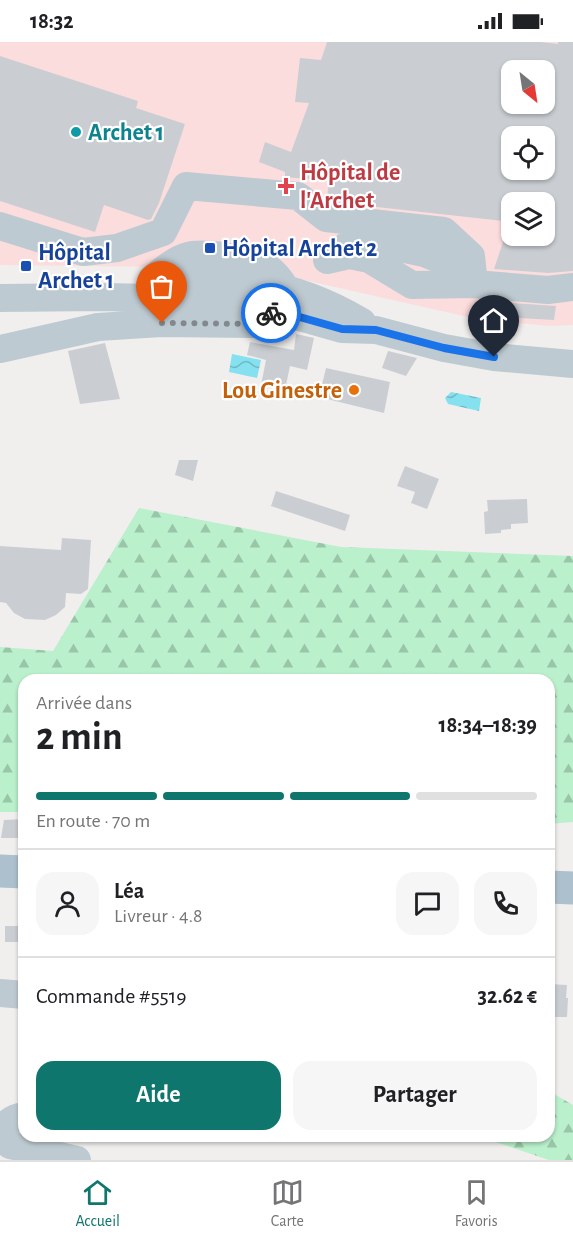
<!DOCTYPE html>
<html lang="fr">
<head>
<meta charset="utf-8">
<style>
  :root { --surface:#fff; --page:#f6f6f6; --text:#202124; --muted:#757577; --line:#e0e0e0; --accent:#0f766e }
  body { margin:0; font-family:"Alegreya Sans",sans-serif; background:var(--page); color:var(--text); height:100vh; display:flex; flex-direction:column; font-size:22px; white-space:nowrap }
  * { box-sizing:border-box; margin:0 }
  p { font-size:20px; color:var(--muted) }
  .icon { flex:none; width:33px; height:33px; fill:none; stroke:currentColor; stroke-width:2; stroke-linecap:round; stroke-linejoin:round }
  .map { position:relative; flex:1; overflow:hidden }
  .drawer { position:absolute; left:18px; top:632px; width:537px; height:468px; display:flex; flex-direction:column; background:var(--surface); border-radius:18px; box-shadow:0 2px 4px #0004 }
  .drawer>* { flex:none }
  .needle { width:39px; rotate:150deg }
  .tools { position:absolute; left:501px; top:18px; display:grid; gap:12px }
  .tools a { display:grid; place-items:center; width:54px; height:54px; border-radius:12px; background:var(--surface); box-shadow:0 2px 4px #0004; font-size:30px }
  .pin { position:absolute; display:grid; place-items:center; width:51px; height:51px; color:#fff; margin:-62px -26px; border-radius:50% 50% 50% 0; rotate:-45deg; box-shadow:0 0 6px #0007 }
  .pin .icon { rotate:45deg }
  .courier { position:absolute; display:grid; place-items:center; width:60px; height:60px; margin:-30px; border:4px solid #1a73e8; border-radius:50%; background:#fff; color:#222; box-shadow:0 2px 8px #0007 }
  .overview em { font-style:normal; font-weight:600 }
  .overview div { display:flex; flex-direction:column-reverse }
  .overview { display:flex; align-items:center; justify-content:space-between; height:102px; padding:0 18px }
  h1 { font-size:39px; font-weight:600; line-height:45px }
  .bar { display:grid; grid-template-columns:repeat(4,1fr); gap:9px 6px; align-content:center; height:72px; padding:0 18px }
  .bar i { height:8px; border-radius:4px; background:var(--line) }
  .bar .on { background:var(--accent) }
  .bar p { grid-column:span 4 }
  .line { display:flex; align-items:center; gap:15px; padding:0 18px; border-top:2px solid var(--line) }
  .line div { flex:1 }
  .round { display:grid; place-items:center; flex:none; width:63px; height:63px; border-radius:18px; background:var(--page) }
  .action { display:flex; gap:12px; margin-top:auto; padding:12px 18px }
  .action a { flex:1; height:69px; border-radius:18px; background:var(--accent); color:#fff; font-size:24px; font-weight:600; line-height:69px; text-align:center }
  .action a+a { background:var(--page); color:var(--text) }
  .status { display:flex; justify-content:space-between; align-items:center; height:42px; padding:0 30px; background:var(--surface); direction:ltr }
  .status svg { height:16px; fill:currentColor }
  .dock { display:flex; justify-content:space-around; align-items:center; height:84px; border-top:2px solid var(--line); background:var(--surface); font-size:16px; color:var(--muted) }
  .dock a { display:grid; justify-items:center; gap:3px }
  .dock .on { color:var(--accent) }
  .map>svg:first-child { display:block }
  .medical { fill:#fcdddd; fill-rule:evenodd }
  .forest { fill:url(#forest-firs) }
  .water { fill:url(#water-waves) }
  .building { fill:#caced3; fill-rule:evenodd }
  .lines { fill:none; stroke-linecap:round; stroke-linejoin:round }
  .minor { stroke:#becad1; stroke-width:28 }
  .major { stroke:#acc0ce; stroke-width:33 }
  .done { stroke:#81898f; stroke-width:6; stroke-dasharray:0 10.8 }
  .route { stroke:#1a73e8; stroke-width:8 }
  .culture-dot { fill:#0f9aa8; stroke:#fff; stroke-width:2 }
  .health-dot { fill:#e0444e; stroke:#fff; stroke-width:2 }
  .transit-dot { fill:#1a4fb4; stroke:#fff; stroke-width:2 }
  .food-dot { fill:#e8710a; stroke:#fff; stroke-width:2 }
  .labels { text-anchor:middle; stroke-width:4.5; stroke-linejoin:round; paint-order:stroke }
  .culture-label { font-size:24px; font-weight:bold; fill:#0d838f; stroke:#fff; text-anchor:start }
  .health-label { font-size:24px; font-weight:bold; fill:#be3a42; stroke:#fff; text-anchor:start }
  .transit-label { font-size:24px; font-weight:bold; fill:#164399; stroke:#fff; text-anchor:start }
  .food-label { font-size:24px; font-weight:bold; fill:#c56008; stroke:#fff; text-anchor:end }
</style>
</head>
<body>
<div class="status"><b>18:32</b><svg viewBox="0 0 49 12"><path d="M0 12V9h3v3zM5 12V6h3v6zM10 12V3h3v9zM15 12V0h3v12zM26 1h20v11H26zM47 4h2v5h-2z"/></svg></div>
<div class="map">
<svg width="573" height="1118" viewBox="0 0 573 1118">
  <defs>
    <pattern id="forest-firs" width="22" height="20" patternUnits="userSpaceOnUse" patternTransform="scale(1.5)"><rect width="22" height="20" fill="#baf0cb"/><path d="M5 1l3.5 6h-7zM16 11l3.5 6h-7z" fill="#99c5a8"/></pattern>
    <pattern id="water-waves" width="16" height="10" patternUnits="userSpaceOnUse" patternTransform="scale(1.5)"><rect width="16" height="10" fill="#85e1ef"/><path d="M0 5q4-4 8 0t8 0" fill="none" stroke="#6fb9c5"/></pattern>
  </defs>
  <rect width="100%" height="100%" fill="#f1eeee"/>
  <path class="medical" d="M0 0H573V283L549 284 477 277 251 226 0 223ZM512 28H544V62H512ZM512 94H544V128H512ZM512 160H544V194H512Z"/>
  <path class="forest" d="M139 466 341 505 573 514V780L549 782V638H24V770H0V605L53 609Z
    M549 1049 573 1063V1118H549L478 1094H549Z"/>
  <path class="water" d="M232 312 261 318 257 336 229 330Z
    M451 350 481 356 479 369 448 362 445 356Z"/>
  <path class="building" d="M327 0H541L558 2V0H573V229L548 231 494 227 505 194H544V160H512V180L332 160 327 156 329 139 285 135V130L259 120 265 100 291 110 309 61 295 60 300 16 321 18ZM512 28H544V62H512ZM512 94H544V128H512Z
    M0 14 138 59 136 66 185 82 159 161 151 177 148 178 104 163 95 190 0 159Z
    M483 259 556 264 554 278 518 276 480 270Z
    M296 292 314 296 307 328 290 324 285 348 261 343 266 318 247 313 250 300 294 308Z
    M105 301 120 357 80 362 68 309Z
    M388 309 417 316 406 334 382 326Z
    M326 326 390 340 384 371 319 355Z
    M179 418H198L193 439 175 433Z
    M405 424 439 437 427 467 411 461 415 450 397 444Z
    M276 449 350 473 345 489 271 464Z
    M527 457 528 481 511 482V487L501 488V491L485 492 484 470 488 469 487 458Z
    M62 496 91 498 88 547 81 552 66 551 65 565 56 573 45 578 25 577 14 571 6 561 0 560V504L61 508Z
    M24 777V796H1L4 778Z
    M5 884H24V900H5Z
    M549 942 567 943 566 956H568L567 975H549Z"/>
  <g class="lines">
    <path class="minor" d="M0 184 83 210 117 206 163 190 186 144 298 154 326 176 444 189 471 214 474 242
      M348 202 372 200 424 211 444 219 474 242
      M327 218 349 213 369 217 412 243 474 242 548 248 573 245
      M152 237C163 228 174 218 188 214 202 209 253 217 266 225 274 229 280 238 285 245
      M173 237C199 238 227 236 253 240 291 246 329 260 362 280
      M0 256 102 255 208 257 275 268 342 287 376 288 444 306 494 315 573 322
      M0 307 98 285 161 281 253 282 264 277 273 270
      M0 951 24 953
      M24 1074C11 1076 5 1081 1 1094L10 1103 77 1118"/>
    <path class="major" d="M0 829 24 830
      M549 845 573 846"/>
  </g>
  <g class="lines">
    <path class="done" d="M162 281 253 282 264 277 271 271"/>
    <path class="route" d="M271 271 275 268 342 287 376 288 444 306 494 315"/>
  </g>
  <circle class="culture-dot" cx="76" cy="90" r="6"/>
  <path class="health-dot" d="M283 135h6v6h6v6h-6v6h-6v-6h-6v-6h6z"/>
  <g class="transit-dot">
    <rect x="204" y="200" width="12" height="12" rx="3"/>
    <rect x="20" y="218" width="12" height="12" rx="3"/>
  </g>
  <circle class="food-dot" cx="354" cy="348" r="6"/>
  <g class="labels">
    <g class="culture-label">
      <text x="88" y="98">Archet 1</text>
    </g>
    <g class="health-label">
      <text x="300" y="138">Hôpital de<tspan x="300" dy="28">l'Archet</tspan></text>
    </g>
    <g class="transit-label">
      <text x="222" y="214">Hôpital Archet 2</text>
      <text x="38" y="218">Hôpital<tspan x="38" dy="28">Archet 1</tspan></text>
    </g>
    <g class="food-label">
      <text x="342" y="356">Lou Ginestre</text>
    </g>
  </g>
</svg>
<div class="tools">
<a><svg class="needle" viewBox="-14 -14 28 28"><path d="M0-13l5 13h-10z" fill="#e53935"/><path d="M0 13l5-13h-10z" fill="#757577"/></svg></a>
<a><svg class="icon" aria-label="locate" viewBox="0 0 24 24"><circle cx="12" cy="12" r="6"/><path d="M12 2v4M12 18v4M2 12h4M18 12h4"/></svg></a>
<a><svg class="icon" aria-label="layers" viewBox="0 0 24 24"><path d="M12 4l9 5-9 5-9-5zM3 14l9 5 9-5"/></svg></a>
</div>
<div class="pin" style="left:162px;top:281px;background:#ea580c"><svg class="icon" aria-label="bag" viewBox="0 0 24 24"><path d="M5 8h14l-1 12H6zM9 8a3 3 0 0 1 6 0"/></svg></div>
<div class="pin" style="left:494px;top:315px;background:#1f2937"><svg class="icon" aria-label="home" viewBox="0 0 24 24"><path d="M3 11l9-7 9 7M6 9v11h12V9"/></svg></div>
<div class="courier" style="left:271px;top:271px"><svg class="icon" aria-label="bike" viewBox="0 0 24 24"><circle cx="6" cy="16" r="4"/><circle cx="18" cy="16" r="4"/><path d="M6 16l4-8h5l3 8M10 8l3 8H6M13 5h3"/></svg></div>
<section class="drawer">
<div class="overview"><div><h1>2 min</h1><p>Arrivée dans</p></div><em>18:34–18:39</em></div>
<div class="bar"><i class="on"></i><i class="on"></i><i class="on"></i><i></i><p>En route · 70 m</p></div>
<div class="line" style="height:108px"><a class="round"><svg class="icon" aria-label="person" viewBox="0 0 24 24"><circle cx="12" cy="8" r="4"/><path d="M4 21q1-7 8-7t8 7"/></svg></a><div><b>Léa</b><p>Livreur · 4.8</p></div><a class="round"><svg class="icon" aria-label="chat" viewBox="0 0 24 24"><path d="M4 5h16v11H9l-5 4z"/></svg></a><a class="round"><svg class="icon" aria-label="phone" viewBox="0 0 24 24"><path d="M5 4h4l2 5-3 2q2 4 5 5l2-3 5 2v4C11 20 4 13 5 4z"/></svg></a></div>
<div class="line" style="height:78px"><div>Commande #5519</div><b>32.62 €</b></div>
<div class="action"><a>Aide</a><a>Partager</a></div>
</section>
</div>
<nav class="dock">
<a class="on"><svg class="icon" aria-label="home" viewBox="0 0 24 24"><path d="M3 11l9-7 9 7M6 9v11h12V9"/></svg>Accueil</a>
<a><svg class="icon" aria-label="map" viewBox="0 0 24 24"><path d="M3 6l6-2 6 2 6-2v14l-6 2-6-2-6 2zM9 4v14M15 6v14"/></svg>Carte</a>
<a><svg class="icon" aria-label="saved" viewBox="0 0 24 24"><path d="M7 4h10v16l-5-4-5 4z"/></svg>Favoris</a>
</nav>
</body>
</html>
